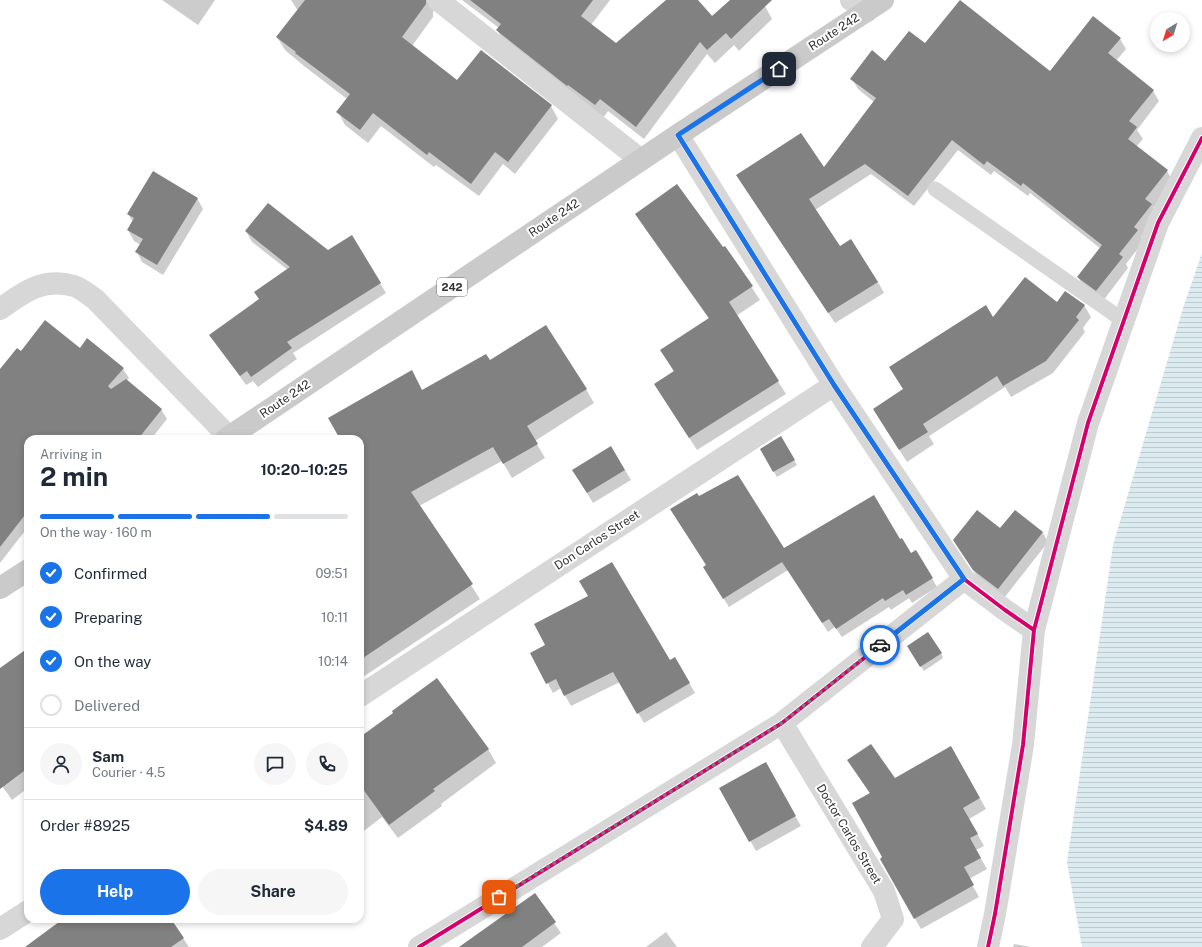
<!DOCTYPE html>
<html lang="en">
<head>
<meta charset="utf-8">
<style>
  :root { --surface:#fff; --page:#f6f6f7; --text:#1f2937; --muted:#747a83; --line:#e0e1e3; --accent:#1a73e8 }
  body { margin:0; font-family:"Public Sans",sans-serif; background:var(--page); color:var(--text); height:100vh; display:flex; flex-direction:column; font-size:15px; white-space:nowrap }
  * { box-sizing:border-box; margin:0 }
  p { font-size:13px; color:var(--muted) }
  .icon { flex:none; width:22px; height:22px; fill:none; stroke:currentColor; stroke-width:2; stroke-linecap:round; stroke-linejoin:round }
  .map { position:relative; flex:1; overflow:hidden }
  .sheet { position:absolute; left:24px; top:435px; width:340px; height:488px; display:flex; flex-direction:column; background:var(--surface); border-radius:12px; box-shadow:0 2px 6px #0003 }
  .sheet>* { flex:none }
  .needle { width:26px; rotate:218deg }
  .tools { position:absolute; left:1150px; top:12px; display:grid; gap:8px }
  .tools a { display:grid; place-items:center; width:40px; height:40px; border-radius:50%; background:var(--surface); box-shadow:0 2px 6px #0003; font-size:20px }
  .pin { position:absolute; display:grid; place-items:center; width:34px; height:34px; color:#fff; margin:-17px; border-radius:8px; box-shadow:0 2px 6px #0006 }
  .courier { position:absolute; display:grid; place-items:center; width:40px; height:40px; margin:-20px; border:3px solid #1a73e8; border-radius:50%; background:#fff; color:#222; box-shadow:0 1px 5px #0007 }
  .head em { font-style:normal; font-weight:700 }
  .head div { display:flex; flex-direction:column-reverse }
  .head { display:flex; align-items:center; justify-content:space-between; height:68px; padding:0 16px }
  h1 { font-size:26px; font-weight:700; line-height:30px }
  .bar { display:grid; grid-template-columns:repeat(4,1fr); gap:6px 4px; align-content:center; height:48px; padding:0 16px }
  .bar i { height:5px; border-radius:3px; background:var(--line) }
  .bar .active { background:var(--accent) }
  .bar p { grid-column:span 4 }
  .line { display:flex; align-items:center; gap:10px; padding:0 16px; border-top:1px solid var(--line) }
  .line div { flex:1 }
  .round { display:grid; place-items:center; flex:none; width:42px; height:42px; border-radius:21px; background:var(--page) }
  ol { padding:0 16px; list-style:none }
  li { display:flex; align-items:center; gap:12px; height:44px }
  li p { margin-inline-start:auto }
  li .icon { padding:4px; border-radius:50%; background:var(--accent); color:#fff; stroke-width:4 }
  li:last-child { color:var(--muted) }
  li i { width:22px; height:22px; border:2px solid var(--line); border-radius:50% }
  .action { display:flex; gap:8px; margin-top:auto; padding:8px 16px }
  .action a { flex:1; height:46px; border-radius:24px; background:var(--accent); color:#fff; font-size:16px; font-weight:700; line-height:46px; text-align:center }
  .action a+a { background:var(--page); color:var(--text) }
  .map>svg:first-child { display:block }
  .water { fill:url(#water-rules) }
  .shadow { fill:#0003 }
  .building { fill:#818181 }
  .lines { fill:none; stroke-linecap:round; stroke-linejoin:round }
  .lane { stroke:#d7d7d7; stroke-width:15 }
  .street { stroke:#d7d7d7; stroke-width:22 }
  .primary { stroke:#cacaca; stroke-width:22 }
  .cycleway-casing { stroke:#fff; stroke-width:6 }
  .cycleway { stroke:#d6006c; stroke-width:4 }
  .done { stroke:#7a7a7a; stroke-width:4; stroke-dasharray:0 7.2 }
  .route { stroke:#1a73e8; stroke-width:5 }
  .labels { text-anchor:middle; stroke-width:4; stroke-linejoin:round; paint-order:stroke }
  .shield { fill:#fff; stroke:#707070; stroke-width:1 }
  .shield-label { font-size:11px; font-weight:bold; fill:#333 }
  .street-label { font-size:12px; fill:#333; stroke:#fff }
</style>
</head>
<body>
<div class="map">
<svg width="1202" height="947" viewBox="0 0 1202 947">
  <defs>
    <pattern id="water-rules" width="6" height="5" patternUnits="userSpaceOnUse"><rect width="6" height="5" fill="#dcebf0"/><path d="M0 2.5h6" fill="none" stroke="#bdcace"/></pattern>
  </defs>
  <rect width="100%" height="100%" fill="#fff"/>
  <path class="water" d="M1202 253V947H1082L1067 862 1113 545 1183 308Z"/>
  <path class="shadow" d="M162 0H215L198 25Z
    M291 0H446L435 6 433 12V17L412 46 457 82 551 106 558 119 515 174 503 164 479 196 436 165 434 167 381 126 368 143 345 125 338 112 347 99 304 66 285 50 277 37 298 11Z
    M462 0H610L591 25 616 45 667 0H696L715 21 732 0H759L765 6 772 19 739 51 734 45 715 63 707 54 644 139 608 111 603 118 505 43 497 30 499 28Z
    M1120 39 1126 49 1116 61 1153 91 1159 101 1137 130 1143 139 1136 147 1167 171 1173 182 1153 208 1157 216 1141 237 1143 242 1126 264 1128 268 1103 301 1084 288 1078 277 1101 249 1030 193 1028 196 994 171 991 175 958 150 914 206 871 174 815 210 840 247 878 282 884 293 835 323 744 186 824 169 874 102 858 89 852 79 925 45 1051 72Z
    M197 198 203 209 163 275 142 262 137 252 141 245 134 241 128 230 133 222 128 214Z
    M644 227 722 249 725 247 760 300 736 316 786 394 697 450 663 397 674 372 661 350 709 319Z
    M246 231 328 251 380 283 386 293 293 353 297 359 258 387 253 381 246 385 217 345 288 270 252 242Z
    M1057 303 1084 305 1091 317 1083 328 1085 332 1053 373 1011 397 1005 387 929 436 934 444 907 462 881 421 904 390 993 319Z
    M80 349 123 369 129 378 126 381 161 409 167 419 151 439H28V527L0 563V370L21 352Z
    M490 362 586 389 594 403 535 441 545 458 512 478 502 461 419 506 480 599 360 679V439H341L422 391Z
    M780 437 797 465 777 477 761 449Z
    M625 470 631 480 593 503 579 480Z
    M699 497 784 549 899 541 911 555 916 551 937 587 912 603 909 598 891 610 889 607 842 637 835 627 828 632 788 570 729 607 710 577Z
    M1015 511 1043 533 1048 542 1004 598 979 579 959 549 1000 530Z
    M28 649V788L12 800 0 783V680Z
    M911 651 941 653 943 658 924 671Z
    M532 653 670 661 675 658 695 693 644 723 620 682 571 706 561 688 553 693Z
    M360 738 488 749 496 763 441 804 442 806 398 838 382 817 360 834Z
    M951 747 986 809 969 819 984 846 976 850 987 869 969 879 979 897 921 929 881 859 884 858 870 794 848 760 894 780Z
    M765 764 801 826 756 851 721 788Z
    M534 894 561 933 542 947H476Z
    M65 919H170L189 947H27Z
    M666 932 677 947H646Z
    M1014 944 1031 947H1013Z"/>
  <path class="building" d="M305 0H426V4L402 37 457 80 481 50 552 105 508 162 495 152 471 184 429 152 427 155 373 113 360 130 336 112 350 94 295 53 296 52 276 37Z
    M470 0H593L581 16 616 43 666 0H698L713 17 712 16 730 0H772L731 39 726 33 707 50 700 42 636 127 600 99 595 105 568 85 567 86 496 30 501 24Z
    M960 0 1050 71 1093 16 1121 38 1108 53 1154 90 1129 121 1137 127 1128 139 1168 170 1145 199 1152 204 1134 227 1138 230 1119 254 1123 257 1096 291 1077 277 1102 245 1023 183 1021 186 987 161 984 165 952 140 908 196 865 164 809 199 840 246 851 239 878 282 828 313 736 175 801 133 824 167 876 98 850 79 872 50 885 61 909 31 925 43Z
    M153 171 198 198 157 265 135 252 143 239 127 230 134 218 127 214Z
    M677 184 723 247 725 246 753 286 729 302 779 381 689 438 654 384 674 371 660 350 709 318 635 214Z
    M268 203 328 250 352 235 381 283 287 342 292 348 251 377 247 371 240 376 209 335 259 299 254 292 290 267 245 231Z
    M1025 277 1057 302 1065 291 1085 305 1076 317 1079 320 1046 361 1003 386 997 376 923 424 928 432 899 450 873 409 903 389 889 367 986 305 993 317Z
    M45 320 80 348 87 338 124 368 108 386 111 389 126 379 162 409 138 439H28V511L0 547V369L17 348 21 351Z
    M546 325 587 389 527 426 538 444 503 464 493 447 411 492 473 584 360 660V439H340L328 418 412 370 422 390 486 354 490 360Z
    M781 436 795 460 773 472 760 449Z
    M611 446 625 470 587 493 572 470Z
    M738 475 784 548 874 495 900 539 902 538 911 553 916 550 933 578 906 595 903 590 885 601 883 598 836 629 829 619 822 623 782 562 723 599 703 567 706 565 670 509 697 493 699 496Z
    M977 510 1000 528 1015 510 1043 532 998 589 973 570 953 540Z
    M612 562 670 660 675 657 690 683 637 714 613 672 564 696 556 679 546 684 530 653 545 645 534 624 588 596 579 581Z
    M928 632 942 653 920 667 907 646Z
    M28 648V768L0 789V668Z
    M437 678 489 749 433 789 435 791 389 825 360 785V737L393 713 392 711Z
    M871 744 895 778 951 746 980 798 963 808 978 834 970 838 981 858 964 867 974 885 914 919 880 859 882 857 852 803 870 793 847 760Z
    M766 762 796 816 749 842 719 788Z
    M535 893 556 922 522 947H459Z
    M63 919H171L184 938 171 947H25Z"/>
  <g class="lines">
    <path class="lane" d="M935 189 1124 321"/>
    <path class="street" d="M438 0 641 160
      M851 0 867 11
      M678 135 834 385 964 579 1005 610 1034 630
      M0 309C24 292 43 277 74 286 81 288 89 295 95 299L229 437
      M360 696 834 385
      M782 723 884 891 893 919 872 947
      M0 929 28 911
      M419 947 782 723 964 579
      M988 947 995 914 1023 745 1034 630 1088 423 1158 223 1202 138"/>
    <path class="primary" d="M226 439 678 135 883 0
      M0 588 28 570"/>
    <g class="cycleway-casing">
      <path id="cycleway" d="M678 135 834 385 964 579 1005 610 1034 630
        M419 947 782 723 964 579
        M988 947 995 914 1023 745 1034 630 1088 423 1158 223 1202 138"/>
    </g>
    <use href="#cycleway" class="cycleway"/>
  </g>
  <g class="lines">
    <path class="done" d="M499 897 782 723 880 645"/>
    <path class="route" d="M779 69 678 135 834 385 964 579 880 645"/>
  </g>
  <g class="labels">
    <rect class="shield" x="437" y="278" width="30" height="18" rx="3"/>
    <g class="shield-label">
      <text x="452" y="291">242</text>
    </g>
    <g class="street-label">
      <text transform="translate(834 32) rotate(-33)" y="4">Route 242</text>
      <text transform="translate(554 218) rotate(-34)" y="4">Route 242</text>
      <text transform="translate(285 399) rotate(-34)" y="4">Route 242</text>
      <text transform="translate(597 540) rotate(-33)" y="4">Don Carlos Street</text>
      <text transform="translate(849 834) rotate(59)" y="4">Doctor Carlos Street</text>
    </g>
  </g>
</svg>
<div class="tools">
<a><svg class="needle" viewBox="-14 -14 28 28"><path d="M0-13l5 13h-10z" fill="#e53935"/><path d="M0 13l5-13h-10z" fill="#747a83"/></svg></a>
</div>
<div class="pin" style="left:499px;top:897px;background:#ea580c"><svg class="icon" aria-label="bag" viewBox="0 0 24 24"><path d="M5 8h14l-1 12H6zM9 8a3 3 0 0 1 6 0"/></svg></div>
<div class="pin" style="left:779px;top:69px;background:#1f2937"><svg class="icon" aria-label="home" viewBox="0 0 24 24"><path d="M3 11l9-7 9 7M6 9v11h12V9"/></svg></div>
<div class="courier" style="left:880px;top:645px"><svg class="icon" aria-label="car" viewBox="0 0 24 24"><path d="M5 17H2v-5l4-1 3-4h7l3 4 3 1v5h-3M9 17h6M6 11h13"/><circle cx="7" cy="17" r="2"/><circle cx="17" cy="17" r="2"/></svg></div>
<section class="sheet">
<div class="head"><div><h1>2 min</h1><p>Arriving in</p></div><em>10:20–10:25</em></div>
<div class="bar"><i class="active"></i><i class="active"></i><i class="active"></i><i></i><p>On the way · 160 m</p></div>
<ol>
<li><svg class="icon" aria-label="check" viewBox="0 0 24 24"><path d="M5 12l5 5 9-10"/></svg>Confirmed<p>09:51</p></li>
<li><svg class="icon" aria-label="check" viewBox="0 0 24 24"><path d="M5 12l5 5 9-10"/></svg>Preparing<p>10:11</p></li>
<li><svg class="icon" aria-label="check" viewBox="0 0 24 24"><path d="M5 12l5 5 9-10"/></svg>On the way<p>10:14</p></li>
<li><i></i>Delivered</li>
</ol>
<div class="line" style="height:72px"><a class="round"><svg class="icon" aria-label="person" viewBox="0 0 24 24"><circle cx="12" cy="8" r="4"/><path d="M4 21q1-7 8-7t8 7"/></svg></a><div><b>Sam</b><p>Courier · 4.5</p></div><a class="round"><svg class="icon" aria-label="chat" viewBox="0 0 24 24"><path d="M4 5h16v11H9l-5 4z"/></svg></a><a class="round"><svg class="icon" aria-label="phone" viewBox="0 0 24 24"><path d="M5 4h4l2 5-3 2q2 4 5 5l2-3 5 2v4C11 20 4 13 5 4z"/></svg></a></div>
<div class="line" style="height:52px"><div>Order #8925</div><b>$4.89</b></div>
<div class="action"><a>Help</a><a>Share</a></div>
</section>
</div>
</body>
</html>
